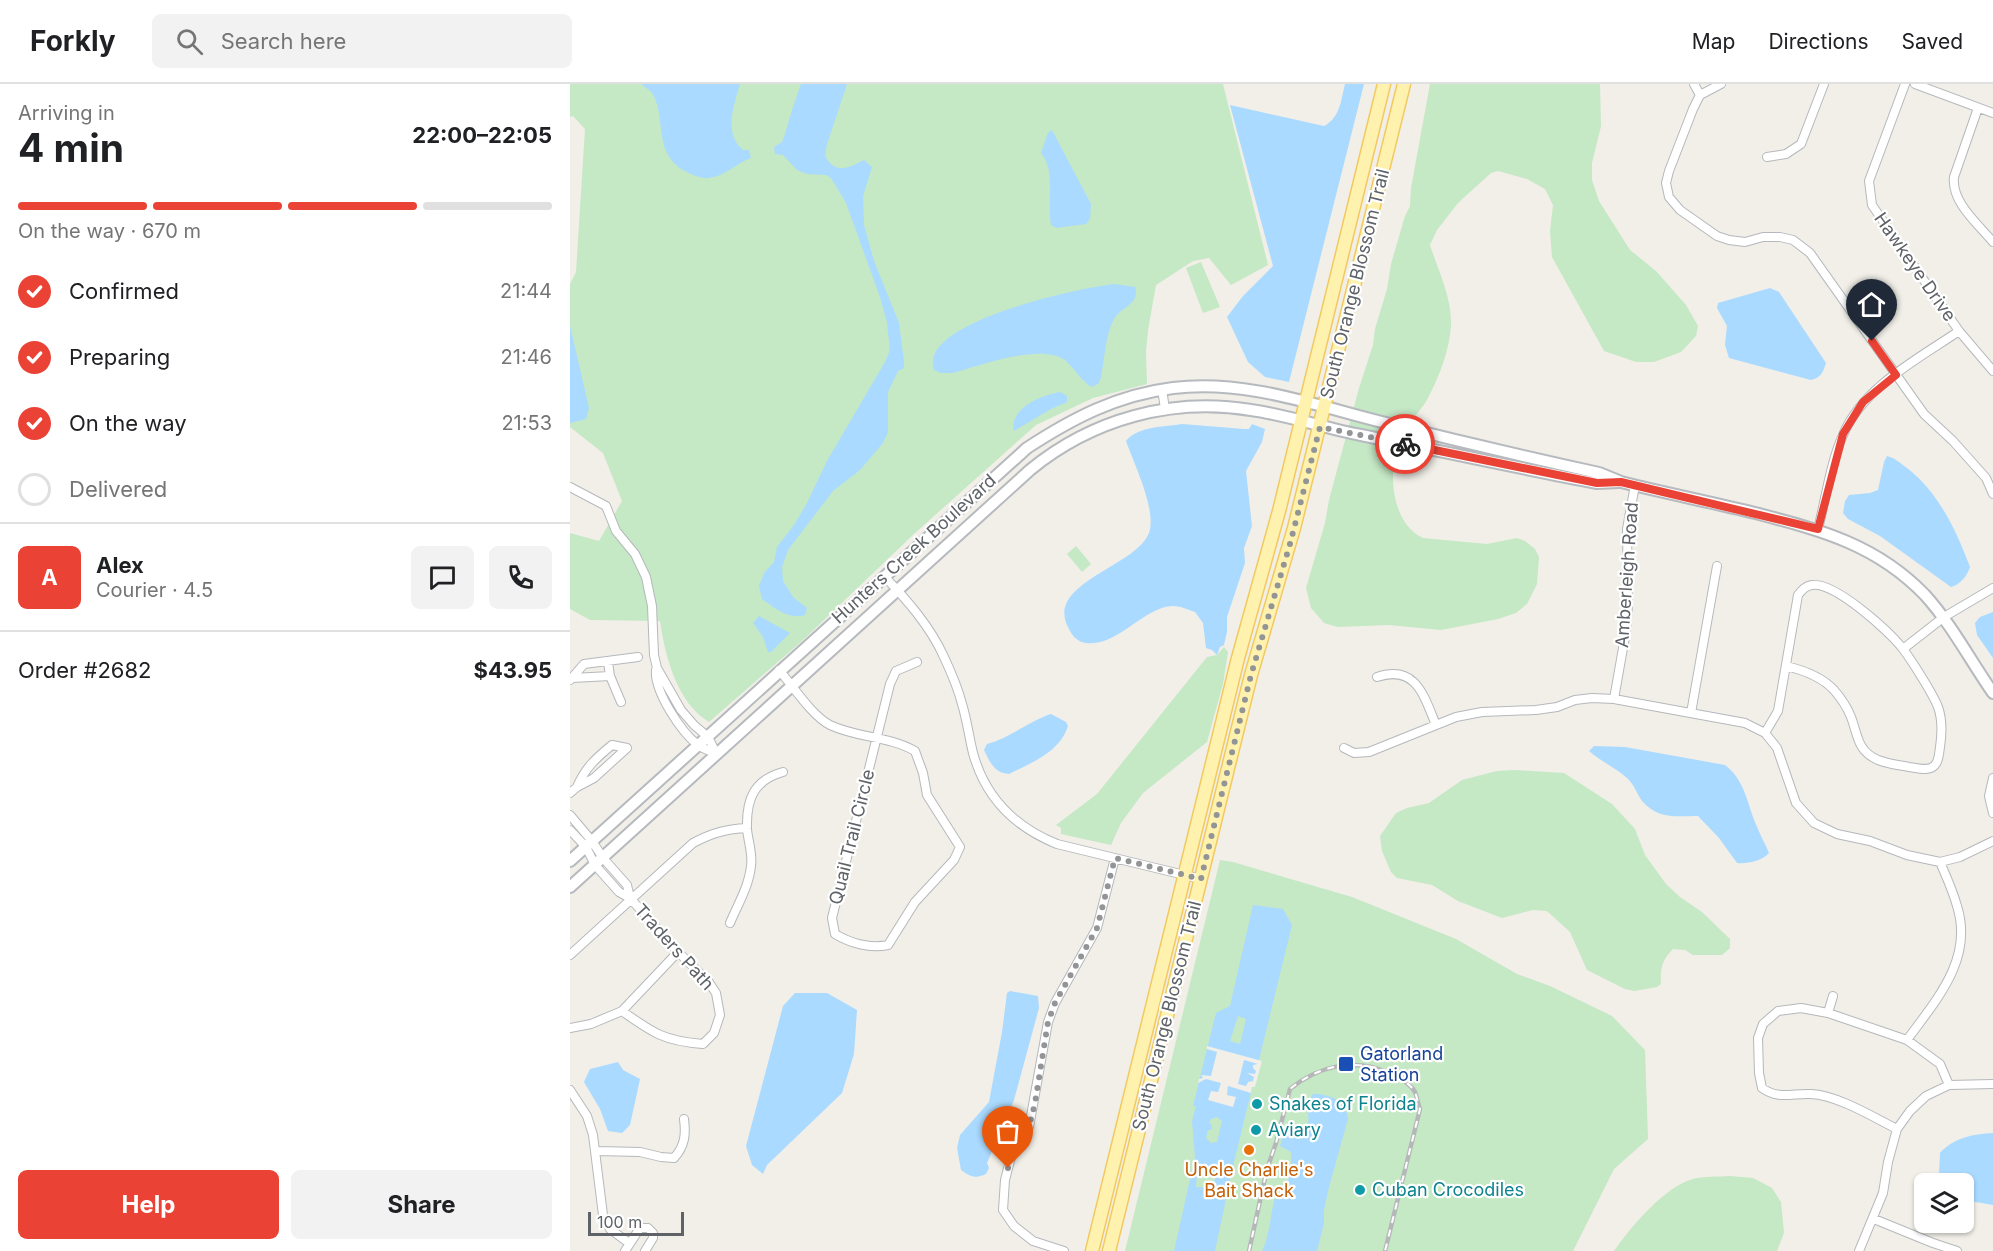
<!DOCTYPE html>
<html lang="en">
<head>
<meta charset="utf-8">
<style>
  :root { --surface:#fff; --page:#f2f2f2; --text:#202124; --muted:#757577; --line:#e0e0e0; --accent:#ea4335 }
  body { margin:0; font-family:Inter,sans-serif; background:var(--page); color:var(--text); height:100vh; display:flex; flex-direction:column; font-size:22px; white-space:nowrap }
  * { box-sizing:border-box; margin:0 }
  p { font-size:20px; color:var(--muted) }
  .icon { flex:none; width:33px; height:33px; fill:none; stroke:currentColor; stroke-width:2; stroke-linecap:round; stroke-linejoin:round }
  .map { position:relative; flex:1; overflow:hidden }
  .side { display:flex; flex-direction:column; background:var(--surface); width:570px }
  .side>* { flex:none }
  .controls { position:absolute; left:1344px; top:1089px; display:grid; gap:12px }
  .controls a { display:grid; place-items:center; width:60px; height:60px; border-radius:9px; background:var(--surface); box-shadow:0 2px 4px #0004; font-size:30px }
  .scale { position:absolute; left:18px; bottom:15px; width:96px; box-sizing:border-box; padding-left:6px; border:3px solid #5f6368; border-top:0; font-size:16px; line-height:21px; white-space:nowrap; color:#5f6368; -webkit-text-stroke:4px #fff; paint-order:stroke }
  .pin { position:absolute; display:grid; place-items:center; width:51px; height:51px; color:#fff; margin:-62px -26px; border-radius:50% 50% 50% 0; rotate:-45deg; box-shadow:0 0 6px #0007 }
  .pin .icon { rotate:45deg }
  .courier { position:absolute; display:grid; place-items:center; width:60px; height:60px; margin:-30px; border:4px solid #ea4335; border-radius:50%; background:#fff; color:#222; box-shadow:0 2px 8px #0007 }
  .overview em { font-style:normal; font-weight:700 }
  .overview div { display:flex; flex-direction:column-reverse }
  .overview { display:flex; align-items:center; justify-content:space-between; height:102px; padding:0 18px }
  h1 { font-size:39px; font-weight:700; line-height:45px }
  .bar { display:grid; grid-template-columns:repeat(4,1fr); gap:9px 6px; align-content:center; height:72px; padding:0 18px }
  .bar i { height:8px; border-radius:4px; background:var(--line) }
  .bar .current { background:var(--accent) }
  .bar p { grid-column:span 4 }
  .line { display:flex; align-items:center; gap:15px; padding:0 18px; border-top:2px solid var(--line) }
  .line div { flex:1 }
  .round { display:grid; place-items:center; flex:none; width:63px; height:63px; border-radius:9px; background:var(--page) }
  ol { padding:0 18px; list-style:none }
  li { display:flex; align-items:center; gap:18px; height:66px }
  li p { margin-inline-start:auto }
  li .icon { padding:6px; border-radius:50%; background:var(--accent); color:#fff; stroke-width:4 }
  li:last-child { color:var(--muted) }
  li i { width:33px; height:33px; border:3px solid var(--line); border-radius:50% }
  .button { display:flex; gap:12px; margin-top:auto; padding:12px 18px }
  .button a { flex:1; height:69px; border-radius:9px; background:var(--accent); color:#fff; font-size:24px; font-weight:700; line-height:69px; text-align:center }
  .button a+a { background:var(--page); color:var(--text) }
  header { display:flex; align-items:center; gap:36px; box-sizing:border-box; height:84px; padding:0 30px; background:var(--surface); border-bottom:2px solid var(--line) }
  header strong { font-size:28px }
  nav { display:flex; gap:33px; margin-inline-start:auto; font-size:21px }
  .search { width:420px; height:54px; background:var(--page); display:flex; align-items:center; gap:15px; box-sizing:border-box; padding:0 21px; border-radius:9px; color:var(--muted); font-size:22px }
  main { display:flex; flex:1; min-height:0 }
  .map>svg:first-child { display:block }
  .green { fill:#c5e8c5 }
  .water { fill:#aadaff; fill-rule:evenodd }
  .pier { fill:#f1efe8; fill-rule:evenodd }
  .lines { fill:none; stroke-linecap:round; stroke-linejoin:round }
  .street-casing { stroke:#b5b8bc; stroke-width:10 }
  .secondary-casing { stroke:#b6babf; stroke-width:14 }
  .primary-casing { stroke:#f2c960; stroke-width:15 }
  .street { stroke:#fff; stroke-width:8 }
  .secondary { stroke:#fff; stroke-width:10 }
  .primary { stroke:#fff2af; stroke-width:12 }
  .rail-casing { stroke:#b6b7b8; stroke-width:4.5 }
  .rail { stroke:#fff; stroke-width:2; stroke-dasharray:7; stroke-linecap:butt }
  .done { stroke:#929495; stroke-width:6; stroke-dasharray:0 10.8 }
  .route { stroke:#ea4335; stroke-width:8 }
  .transit-dot { fill:#1a4fb4; stroke:#fff; stroke-width:2 }
  .culture-dot { fill:#0f9aa8; stroke:#fff; stroke-width:2 }
  .food-dot { fill:#e8710a; stroke:#fff; stroke-width:2 }
  .labels { text-anchor:middle; stroke-width:4.5; stroke-linejoin:round; paint-order:stroke }
  .street-label { font-size:18px; fill:#5f6368; stroke:#fff }
  .transit-label { font-size:18px; fill:#164399; stroke:#fff; text-anchor:start }
  .culture-label { font-size:18px; fill:#0d838f; stroke:#fff; text-anchor:start }
  .food-label { font-size:18px; fill:#c56008; stroke:#fff }
</style>
</head>
<body>
<header>
<strong>Forkly</strong>
<div class="search"><svg class="icon" aria-label="search" viewBox="0 0 24 24"><circle cx="10" cy="10" r="6"/><path d="M15 15l6 6"/></svg>Search here</div>
<nav><a>Map</a><a>Directions</a><a>Saved</a></nav>
</header>
<main>
<section class="side">
<div class="overview"><div><h1>4 min</h1><p>Arriving in</p></div><em>22:00–22:05</em></div>
<div class="bar"><i class="current"></i><i class="current"></i><i class="current"></i><i></i><p>On the way · 670 m</p></div>
<ol>
<li><svg class="icon" aria-label="check" viewBox="0 0 24 24"><path d="M5 12l5 5 9-10"/></svg>Confirmed<p>21:44</p></li>
<li><svg class="icon" aria-label="check" viewBox="0 0 24 24"><path d="M5 12l5 5 9-10"/></svg>Preparing<p>21:46</p></li>
<li><svg class="icon" aria-label="check" viewBox="0 0 24 24"><path d="M5 12l5 5 9-10"/></svg>On the way<p>21:53</p></li>
<li><i></i>Delivered</li>
</ol>
<div class="line" style="height:108px"><b class="round" style="background:var(--accent);color:#fff">A</b><div><b>Alex</b><p>Courier · 4.5</p></div><a class="round"><svg class="icon" aria-label="chat" viewBox="0 0 24 24"><path d="M4 5h16v11H9l-5 4z"/></svg></a><a class="round"><svg class="icon" aria-label="phone" viewBox="0 0 24 24"><path d="M5 4h4l2 5-3 2q2 4 5 5l2-3 5 2v4C11 20 4 13 5 4z"/></svg></a></div>
<div class="line" style="height:78px"><div>Order #2682</div><b>$43.95</b></div>
<div class="button"><a>Help</a><a>Share</a></div>
</section>
<div class="map">
<svg width="1423" height="1167" viewBox="0 0 1423 1167">
  <rect width="100%" height="100%" fill="#f1efe8"/>
  <path class="green" d="M0 0H653L698 181 661 201 639 174 623 177 586 201 578 246 576 268 577 300 523 314 466 341 345 449 232 557 139 638C107 619 95 572 90 537L20 536 0 525V449L29 457 52 417 33 369 0 343V200L6 188 15 45 3 32 0 33Z
    M860 0H1030L1031 42 1022 79V96L1029 117 1060 166 1086 187 1116 221 1128 242 1126 252 1111 268 1084 278H1066L1034 267 982 173 980 147 983 121 975 105 957 95 928 87 921 89 888 119 867 146 860 161C868 186 882 214 881 241 880 265 869 293 858 314 850 329 835 341 829 356 818 385 820 439 853 454L917 460 947 454 955 457 965 465 969 473 967 500 957 520 946 529 928 535 871 546 819 541 768 543 754 539 741 524 736 504 755 439 759 416 789 304 803 261 805 245 817 205 821 180 835 132 840 122 841 104Z
    M631 178 650 223 633 229 616 184Z
    M506 462 521 480 512 488 497 470Z
    M654 563 658 568 653 600 637 658 573 709 551 739 541 761 491 750V744L486 741 527 710 637 573 647 571Z
    M945 686 994 689 1042 720 1065 745 1075 771 1096 800 1110 813 1132 828 1160 855V864L1152 871H1123L1115 866 1103 865C1092 876 1090 884 1091 900L1087 903 1064 907 1055 905 1017 886 1000 848 977 827 963 826 932 834 888 817 862 801 827 794 821 788 812 767 810 752 826 729 837 724 859 719 892 696 927 687Z
    M650 776 663 778 782 813 886 855 947 890 980 902 1042 932 1075 966 1078 1055 1044 1085 1003 1167H555Z
    M1160 1092 1183 1094 1202 1104 1211 1118 1214 1149 1207 1167H1044C1060 1144 1095 1102 1123 1095 1134 1092 1148 1093 1160 1092Z"/>
  <path class="water" d="M71 0H170C164 20 153 50 173 66H179L181 74C166 79 156 92 139 94 133 95 126 92 121 90 80 73 98 34 82 9 79 5 74 3 71 0Z
    M231 0H277L257 60 255 72C266 91 278 84 294 76L302 83 293 112 294 141 304 177 329 239 334 278V284L328 287 318 308V348L313 359 290 386 263 407 218 466 212 483 213 497 223 513 237 524 235 531C218 536 205 524 192 515L189 502 194 489 204 478 207 463 224 441 236 421 257 377 315 278 320 266 317 239 310 213 276 119 261 94 256 91 237 90 227 86 213 71 205 70 204 63 212 58 214 53 223 23Z
    M775 0H794L719 298 695 293 678 278 657 233 673 212 703 182 660 21 754 42C770 34 771 16 775 0Z
    M481 46 483 48 521 120 520 135 516 140 486 144 481 141C477 119 486 86 471 69L478 49Z
    M545 200 565 203C570 219 554 222 546 232 535 248 535 274 531 293L529 299 522 303C511 297 505 285 496 277 472 258 409 282 383 289H371L364 286C346 238 513 203 545 200Z
    M1200 204 1209 208 1256 279C1253 288 1251 294 1241 296L1159 274 1155 261 1157 242 1147 224 1148 219Z
    M0 242 19 324 16 335 0 339Z
    M490 308 497 312V318L481 325 444 347C439 324 472 311 490 308Z
    M612 340 674 345H679L682 340 695 345 692 358 676 387 682 442 674 464 675 479 657 533V548L654 561 650 563 647 571 642 566 636 564 633 539 625 528C619 526 610 522 603 522 573 523 548 563 516 559 508 558 502 552 499 545 473 499 565 484 579 449 587 426 564 380 556 357 568 342 595 343 612 340Z
    M1317 372C1325 374 1330 379 1337 384 1369 409 1386 446 1400 483 1397 492 1391 500 1381 503L1310 452 1278 435 1273 429 1275 417 1279 411 1300 409 1308 406 1314 378Z
    M1423 528V574L1407 551 1405 539 1410 533Z
    M189 532 220 549 201 568H198L193 553 183 539Z
    M481 630 496 638 498 642C490 668 461 679 439 690 424 689 420 678 414 666L417 660C440 654 459 637 481 630Z
    M1024 662 1055 663 1155 681C1174 695 1177 718 1185 738 1189 749 1195 759 1199 769 1192 777 1178 780 1167 779L1149 754 1128 732C1106 732 1089 736 1072 717 1067 710 1064 700 1057 694 1045 683 1030 677 1019 667Z
    M683 821 713 825 722 841 663 1082 645 1167H604L625 1073 622 1037 626 1022H623L646 929 660 922ZM668 932 676 935 670 960 660 957ZM647 1033 652 1037 647 1058 641 1059 636 1054 638 1046H641L642 1041 639 1039 641 1035ZM631 1088 643 1090 645 1094 643 1104 626 1103 627 1090Z
    M440 907 468 912 469 924 444 1016 417 1079 419 1084 416 1090C405 1095 401 1093 391 1086L387 1064 390 1051 419 1018 432 948 437 909Z
    M225 909H257L287 926 284 970 272 1009 197 1081 193 1090 182 1081 176 1062 213 922Z
    M48 978 53 986 70 995 60 1041 52 1049 38 1047 30 1025 14 998 20 985Z
    M743 1010C761 1010 776 1017 778 1035L759 1103 754 1126V1139L747 1167H692C700 1150 700 1132 705 1114 720 1103 722 1086 721 1068L710 1062 714 1049 729 1048 736 1045C740 1038 739 1029 735 1022Z
    M1423 1049V1121L1394 1116V1100L1373 1099 1369 1091 1370 1069C1383 1054 1403 1050 1423 1049Z"/>
  <path class="pier" d="M637 962 692 977 685 1003H682L681 1009 658 1002 657 1011 666 1013 663 1023 638 1016 641 1007 648 1008 651 999 636 995 628 999 629 995 633 994 631 991 641 992 647 968 637 965ZM674 976 688 980 683 981V984L686 987 685 990 677 989 684 993 683 997 678 998 676 1002 668 1000Z"/>
  <g class="lines">
    <g class="street-casing">
      <path id="street" d="M1124 0 1130 11
        M1151 0 1130 11 1123 25 1099 87 1096 99 1099 113 1110 126 1147 152 1159 156 1175 158 1193 153H1210L1223 156 1240 169 1354 330 1383 357 1416 394 1423 410
        M1335 0 1299 97 1302 121 1389 247 1423 287
        M1345 0 1423 29
        M1408 24 1384 93C1381 118 1408 140 1423 158
        M1197 73 1216 70 1231 60 1254 0
        M592 305 595 325
        M0 403 36 422 46 447 65 470 76 493 82 522 84 571 87 584 111 626 124 641 138 653 146 669
        M1248 445C1256 414 1260 380 1273 351 1293 303 1348 275 1389 247
        M314 492C337 516 360 542 374 573 381 588 388 604 392 620 397 636 399 653 403 669 415 713 445 743 487 760L631 795
        M1333 565 1374 533 1423 504
        M38 578 40 592 51 618
        M86 586C84 607 111 648 128 661 133 665 140 667 146 669
        M209 586C223 602 242 632 260 641 287 654 319 652 345 667L353 689 357 711 390 763 384 776 345 818 318 861C300 865 280 859 265 850L262 834 320 600 326 587 347 578
        M807 593C846 580 854 612 866 641
        M2 594 40 592
        M0 596 14 580 68 573
        M1044 615 1056 547 1058 521 1057 445 1065 401
        M1121 629 1147 482
        M1195 649 1208 627 1228 511C1232 506 1235 502 1242 501 1265 498 1319 547 1333 565 1342 577 1363 610 1368 623 1373 637 1372 650 1370 663 1369 669 1369 677 1365 681 1359 688 1347 684 1339 683 1329 681 1318 680 1308 676 1287 667 1288 651 1281 633 1277 623 1271 614 1264 606 1251 592 1233 586 1216 582
        M774 664 784 669 799 668 886 633 912 628 966 626 987 623 1005 616 1022 614 1044 615 1175 639 1195 649 1207 664 1226 719 1244 739 1267 750 1300 757 1337 771 1370 778 1390 773 1423 757
        M1423 694 1419 712 1423 729
        M0 709 7 703 24 694 57 664 42 661C26 674 15 684 7 703
        M0 731 22 757 33 774 57 801 60 814
        M0 746 16 763 25 781 49 808 60 814 108 868 138 897 146 909 150 931 144 949 133 960C94 957 83 949 52 927
        M160 839C168 820 179 802 181 782 183 770 178 757 177 745 176 715 184 696 213 688
        M0 871 123 759C142 749 156 745 177 744
        M1258 929 1263 912
        M0 944 21 940 52 927 108 868
        M1337 956C1366 916 1404 875 1387 822 1383 807 1376 792 1370 778
        M0 1006 17 1032 23 1051 33 1131 40 1145 59 1159
        M1327 1045C1303 1033 1267 1011 1241 1010 1222 1009 1209 1016 1192 1004L1189 989 1188 954 1193 940 1208 927 1231 924 1258 929 1337 956 1370 980 1379 1001
        M27 1067 70 1068 91 1073 104 1074C115 1062 116 1050 114 1035
        M1304 1135 1363 1159 1387 1167
        M55 1167 70 1144H78L83 1149V1154L75 1167
        M494 1167 463 1157 444 1142 433 1126 435 1096 441 1073 459 1043 478 938 485 919 527 844 545 774
        M1289 1167 1313 1109 1318 1078 1327 1045 1340 1027 1356 1012 1379 1001 1423 1000"/>
    </g>
    <g class="secondary-casing">
      <path id="secondary" d="M0 777 457 364C503 334 547 311 603 304 674 295 744 321 812 338 884 356 956 373 1029 389L1051 398C1095 409 1140 418 1185 429 1250 446 1306 460 1355 511 1382 541 1400 576 1423 609
        M0 803 460 386C522 335 602 313 681 326 718 331 754 344 791 351 870 367 948 384 1027 399L1048 398"/>
    </g>
    <g class="primary-casing">
      <path id="primary" d="M522 1167 668 574 709 427 814 0
        M539 1167 681 591 724 444 834 0"/>
    </g>
    <use href="#street" class="street"/>
    <use href="#secondary" class="secondary"/>
    <use href="#primary" class="primary"/>
    <g class="rail-casing">
      <path id="rail" d="M679 1167 697 1085 706 1059 720 1005C748 982 785 973 819 989 828 993 839 998 845 1008 847 1013 848 1020 850 1025L815 1167"/>
    </g>
    <use href="#rail" class="rail"/>
  </g>
  <g class="lines">
    <path class="done" d="M438 1084 441 1073 459 1043 465 1019 478 938 485 919 527 844 545 774 631 795 681 591 720 460 750 343 835 360"/>
    <path class="route" d="M835 360 1027 399 1051 398 1248 445 1273 350 1293 318 1326 291 1302 257"/>
  </g>
  <rect class="transit-dot" x="768" y="972" width="16" height="16" rx="3"/>
  <g class="culture-dot">
    <circle cx="687" cy="1020" r="6"/>
    <circle cx="686" cy="1046" r="6"/>
    <circle cx="790" cy="1106" r="6"/>
  </g>
  <circle class="food-dot" cx="679" cy="1066" r="6"/>
  <g class="labels">
    <g class="street-label">
      <text transform="translate(1345 183) rotate(55)" y="6">Hawkeye Drive</text>
      <text transform="translate(785 200) rotate(-76)" y="6">South Orange Blossom Trail</text>
      <text transform="translate(344 465) rotate(-42)" y="6">Hunters Creek Boulevard</text>
      <text transform="translate(1057 491) rotate(-86)" y="6">Amberleigh Road</text>
      <text transform="translate(282 753) rotate(-76)" y="6">Quail Trail Circle</text>
      <text transform="translate(104 863) rotate(48)" y="6">Traders Path</text>
      <text transform="translate(597 932) rotate(-76)" y="6">South Orange Blossom Trail</text>
    </g>
    <g class="transit-label">
      <text x="790" y="976">Gatorland<tspan x="790" dy="21">Station</tspan></text>
    </g>
    <g class="culture-label">
      <text x="699" y="1026">Snakes of Florida</text>
      <text x="698" y="1052">Aviary</text>
      <text x="802" y="1112">Cuban Crocodiles</text>
    </g>
    <g class="food-label">
      <text x="679" y="1092">Uncle Charlie's<tspan x="679" dy="21">Bait Shack</tspan></text>
    </g>
  </g>
</svg>
<div class="controls">
<a><svg class="icon" aria-label="layers" viewBox="0 0 24 24"><path d="M12 4l9 5-9 5-9-5zM3 14l9 5 9-5"/></svg></a>
</div>
<div class="scale">100 m</div>
<div class="pin" style="left:438px;top:1084px;background:#ea580c"><svg class="icon" aria-label="bag" viewBox="0 0 24 24"><path d="M5 8h14l-1 12H6zM9 8a3 3 0 0 1 6 0"/></svg></div>
<div class="pin" style="left:1302px;top:257px;background:#1f2937"><svg class="icon" aria-label="home" viewBox="0 0 24 24"><path d="M3 11l9-7 9 7M6 9v11h12V9"/></svg></div>
<div class="courier" style="left:835px;top:360px"><svg class="icon" aria-label="bike" viewBox="0 0 24 24"><circle cx="6" cy="16" r="4"/><circle cx="18" cy="16" r="4"/><path d="M6 16l4-8h5l3 8M10 8l3 8H6M13 5h3"/></svg></div>
</div>
</main>
</body>
</html>
